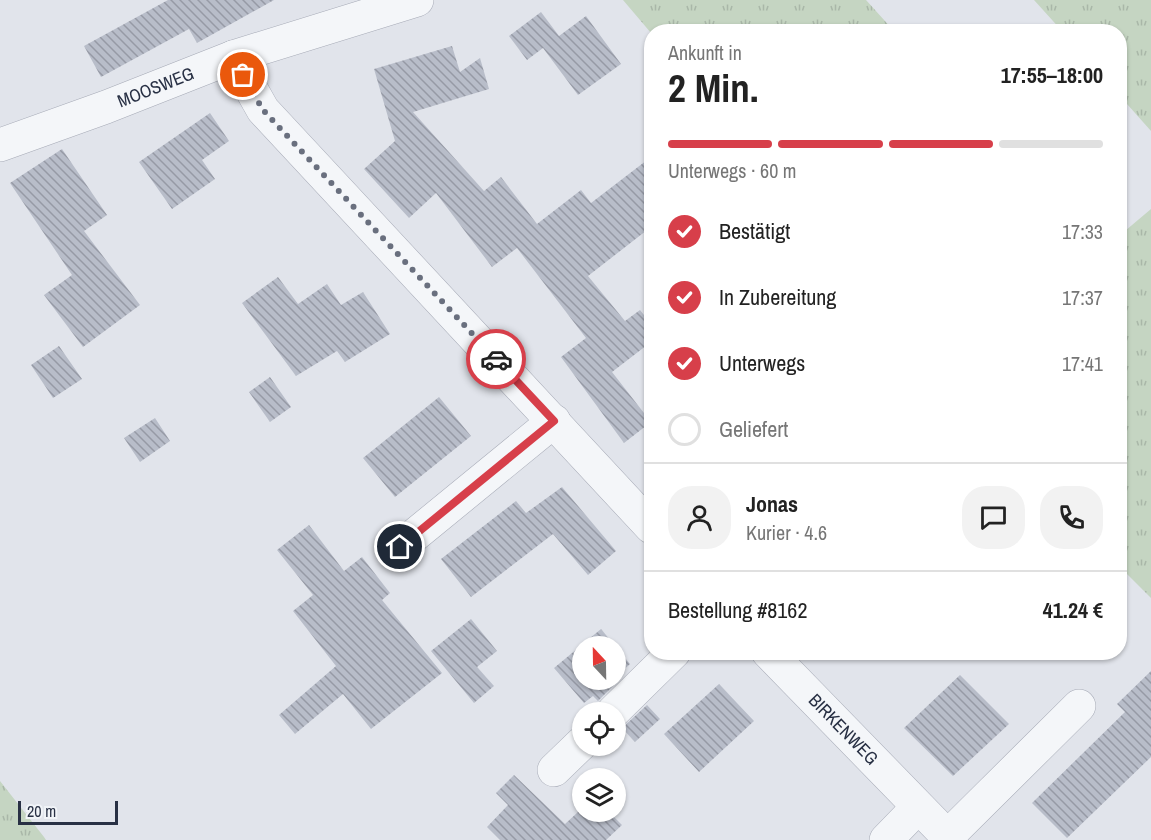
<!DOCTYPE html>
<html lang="de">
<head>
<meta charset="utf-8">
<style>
  :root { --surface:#fff; --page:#f2f2f2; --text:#222; --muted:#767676; --line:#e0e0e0; --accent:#d73f4a }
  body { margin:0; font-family:"Archivo Narrow",sans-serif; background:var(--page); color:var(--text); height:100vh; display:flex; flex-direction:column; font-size:22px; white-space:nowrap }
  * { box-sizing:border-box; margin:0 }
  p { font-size:20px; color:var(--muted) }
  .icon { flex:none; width:33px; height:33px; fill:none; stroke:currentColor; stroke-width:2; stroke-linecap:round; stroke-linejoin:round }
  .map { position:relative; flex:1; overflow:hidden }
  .side { position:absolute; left:644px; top:24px; width:483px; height:636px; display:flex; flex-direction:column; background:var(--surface); border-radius:24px; box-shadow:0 2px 4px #0004 }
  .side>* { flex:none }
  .needle { width:39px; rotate:338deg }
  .fabs { position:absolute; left:572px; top:636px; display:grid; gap:12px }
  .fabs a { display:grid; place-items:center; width:54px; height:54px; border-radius:50%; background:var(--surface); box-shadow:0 2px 4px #0004; font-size:30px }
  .scale { position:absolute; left:18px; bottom:15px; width:100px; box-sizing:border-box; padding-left:6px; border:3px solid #283044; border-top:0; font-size:16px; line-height:21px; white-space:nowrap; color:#283044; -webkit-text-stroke:4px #f1f4f8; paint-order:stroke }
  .pin { position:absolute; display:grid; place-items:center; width:51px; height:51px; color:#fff; margin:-26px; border:3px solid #fff; border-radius:50%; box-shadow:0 2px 6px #0007 }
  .courier { position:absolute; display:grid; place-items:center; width:60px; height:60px; margin:-30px; border:4px solid #d73f4a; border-radius:50%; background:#fff; color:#222; box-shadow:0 2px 8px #0007 }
  .summary em { font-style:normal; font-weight:700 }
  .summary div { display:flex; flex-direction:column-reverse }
  .summary { display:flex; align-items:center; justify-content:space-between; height:102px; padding:0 24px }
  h1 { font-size:39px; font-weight:700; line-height:45px }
  .bar { display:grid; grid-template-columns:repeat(4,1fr); gap:9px 6px; align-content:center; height:72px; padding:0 24px }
  .bar i { height:8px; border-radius:4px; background:var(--line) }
  .bar .on { background:var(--accent) }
  .bar p { grid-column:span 4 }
  .line { display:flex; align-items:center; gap:15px; padding:0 24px; border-top:2px solid var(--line) }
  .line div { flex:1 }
  .round { display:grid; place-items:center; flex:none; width:63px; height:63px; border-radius:24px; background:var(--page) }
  ol { padding:0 24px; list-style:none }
  li { display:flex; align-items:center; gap:18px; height:66px }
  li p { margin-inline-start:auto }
  li .icon { padding:6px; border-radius:50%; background:var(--accent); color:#fff; stroke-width:4 }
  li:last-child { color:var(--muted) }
  li i { width:33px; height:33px; border:3px solid var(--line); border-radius:50% }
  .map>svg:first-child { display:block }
  .grass { fill:url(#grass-tufts) }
  .building { fill:url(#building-back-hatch); fill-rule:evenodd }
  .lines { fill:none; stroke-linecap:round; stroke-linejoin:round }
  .street-casing { stroke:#a6aab6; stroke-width:34 }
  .street { stroke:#f4f6f9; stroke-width:33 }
  .done { stroke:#696f7e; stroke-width:6; stroke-dasharray:0 10.8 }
  .route { stroke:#d73f4a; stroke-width:8 }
  .labels { text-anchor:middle; stroke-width:5; stroke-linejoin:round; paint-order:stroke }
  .street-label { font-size:18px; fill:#283044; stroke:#f1f4f8 }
</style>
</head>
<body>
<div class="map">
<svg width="1151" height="840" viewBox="0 0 1151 840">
  <defs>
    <pattern id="grass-tufts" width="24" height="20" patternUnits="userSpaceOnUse" patternTransform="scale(1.5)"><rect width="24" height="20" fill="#c5d5c2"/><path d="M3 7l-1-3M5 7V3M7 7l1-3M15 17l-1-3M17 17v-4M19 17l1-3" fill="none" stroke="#a9b7a8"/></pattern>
    <pattern id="building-back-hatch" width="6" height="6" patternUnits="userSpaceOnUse" patternTransform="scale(1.5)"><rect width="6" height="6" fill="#b8bdc9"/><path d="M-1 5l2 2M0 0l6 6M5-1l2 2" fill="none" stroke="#969aa5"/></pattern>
  </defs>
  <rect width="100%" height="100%" fill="#e1e4eb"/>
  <path class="grass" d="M623 0H866L894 31 651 33Z
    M1034 0H1151V131L1119 95V32L1062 31Z
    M1151 209V598L1119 566V236Z
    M0 781 44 837 46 840H0Z"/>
  <path class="building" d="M168 0H274L197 43 189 29 101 77 84 46Z
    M541 12 559 36 586 16 621 64 578 95 543 48 527 60 509 36Z
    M452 46 460 72 480 58 489 89 413 112 484 191 501 177 537 224 581 190 591 203 651 157V227L588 276 625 321 640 310 651 324V342L612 372 651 422 624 443 561 357 586 338 517 248 492 267 436 193 409 218 364 169 395 141 374 69Z
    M210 113 229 141 202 160 215 179 172 209 139 162Z
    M62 149 107 215 84 231 140 305 83 347 44 295 72 275 10 183Z
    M278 277 298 304 327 284 341 305 363 292 390 334 345 362 337 351 296 376 242 303Z
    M59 346 82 379 53 398 31 365Z
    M270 377 291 407 270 422 249 392Z
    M439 397 471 436 395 497 363 458Z
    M155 418 170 441 140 462 124 438Z
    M562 487 616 551 588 575 553 534 471 597 441 559 516 501 526 513Z
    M309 525 344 571 362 557 390 593 382 600 442 673 371 729 343 694 295 734 279 715 336 666 293 611 313 595 277 550Z
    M471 619 497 651 477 667 494 686 474 703 431 651Z
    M601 629 630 664 619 674 622 677 598 701 593 696 584 703 554 668ZM582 646H615V680H582Z
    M1151 671V757L1067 838 1032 803 1125 712 1117 704Z
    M960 675 1009 724 953 776 904 728Z
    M719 684 754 721 699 772 664 734Z
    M647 705 660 719 635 742 622 728Z
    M514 775 565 824 578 812H609L622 825 606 840H500L487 827 508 805 496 793Z"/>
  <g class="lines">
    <g class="street-casing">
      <g id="street">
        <path d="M233 57 263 110 651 527"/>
        <path id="s1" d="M0 145 106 107 233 57 417 0"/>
        <path d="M400 547 554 421"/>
        <path id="s2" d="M768 652 951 840"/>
        <path d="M613 712 674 652"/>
        <path d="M554 770 582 743"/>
        <path d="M948 836 1079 706"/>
        <path d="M886 840 918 807"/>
      </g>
    </g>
    <use href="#street" class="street"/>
  </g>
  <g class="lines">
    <path class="done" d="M243 75 263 110 496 359"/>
    <path class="route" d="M400 547 554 421 496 359"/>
  </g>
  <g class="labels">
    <g class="street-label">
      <text dy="6" stroke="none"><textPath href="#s1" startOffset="166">MOOSWEG</textPath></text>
      <text dy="6" stroke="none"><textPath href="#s2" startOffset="108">BIRKENWEG</textPath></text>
    </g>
  </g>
</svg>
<div class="fabs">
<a><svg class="needle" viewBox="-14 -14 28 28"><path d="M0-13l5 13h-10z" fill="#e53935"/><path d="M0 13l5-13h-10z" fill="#767676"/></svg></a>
<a><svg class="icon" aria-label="locate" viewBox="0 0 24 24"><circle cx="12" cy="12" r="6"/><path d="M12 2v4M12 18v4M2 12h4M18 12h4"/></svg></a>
<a><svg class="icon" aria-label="layers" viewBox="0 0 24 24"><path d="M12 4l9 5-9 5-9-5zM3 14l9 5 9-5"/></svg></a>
</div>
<div class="scale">20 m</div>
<div class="pin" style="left:243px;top:75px;background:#ea580c"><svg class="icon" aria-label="bag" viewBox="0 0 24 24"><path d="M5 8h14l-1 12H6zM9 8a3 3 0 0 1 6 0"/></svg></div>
<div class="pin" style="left:400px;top:547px;background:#1f2937"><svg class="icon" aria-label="home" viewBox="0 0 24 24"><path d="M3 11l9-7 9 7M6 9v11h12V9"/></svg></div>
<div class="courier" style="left:496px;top:359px"><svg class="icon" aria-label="car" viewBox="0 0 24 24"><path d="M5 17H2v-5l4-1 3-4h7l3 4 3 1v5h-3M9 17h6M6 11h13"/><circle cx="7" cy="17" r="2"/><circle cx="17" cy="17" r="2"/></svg></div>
<section class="side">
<div class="summary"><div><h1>2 Min.</h1><p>Ankunft in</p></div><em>17:55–18:00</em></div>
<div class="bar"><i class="on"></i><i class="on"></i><i class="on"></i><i></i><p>Unterwegs · 60 m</p></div>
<ol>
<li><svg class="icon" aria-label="check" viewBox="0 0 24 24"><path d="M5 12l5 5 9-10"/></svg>Bestätigt<p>17:33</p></li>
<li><svg class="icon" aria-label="check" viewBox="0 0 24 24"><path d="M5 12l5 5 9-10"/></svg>In Zubereitung<p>17:37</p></li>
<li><svg class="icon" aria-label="check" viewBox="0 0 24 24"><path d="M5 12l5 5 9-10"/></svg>Unterwegs<p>17:41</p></li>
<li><i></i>Geliefert</li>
</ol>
<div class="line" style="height:108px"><a class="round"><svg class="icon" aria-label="person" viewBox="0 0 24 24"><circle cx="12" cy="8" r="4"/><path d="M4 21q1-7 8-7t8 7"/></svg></a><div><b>Jonas</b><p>Kurier · 4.6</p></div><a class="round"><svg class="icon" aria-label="chat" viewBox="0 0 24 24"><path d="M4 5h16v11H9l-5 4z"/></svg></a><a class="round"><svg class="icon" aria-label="phone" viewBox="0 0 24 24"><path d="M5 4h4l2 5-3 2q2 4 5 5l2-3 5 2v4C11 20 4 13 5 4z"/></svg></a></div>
<div class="line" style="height:78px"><div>Bestellung #8162</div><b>41.24 €</b></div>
</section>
</div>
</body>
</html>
